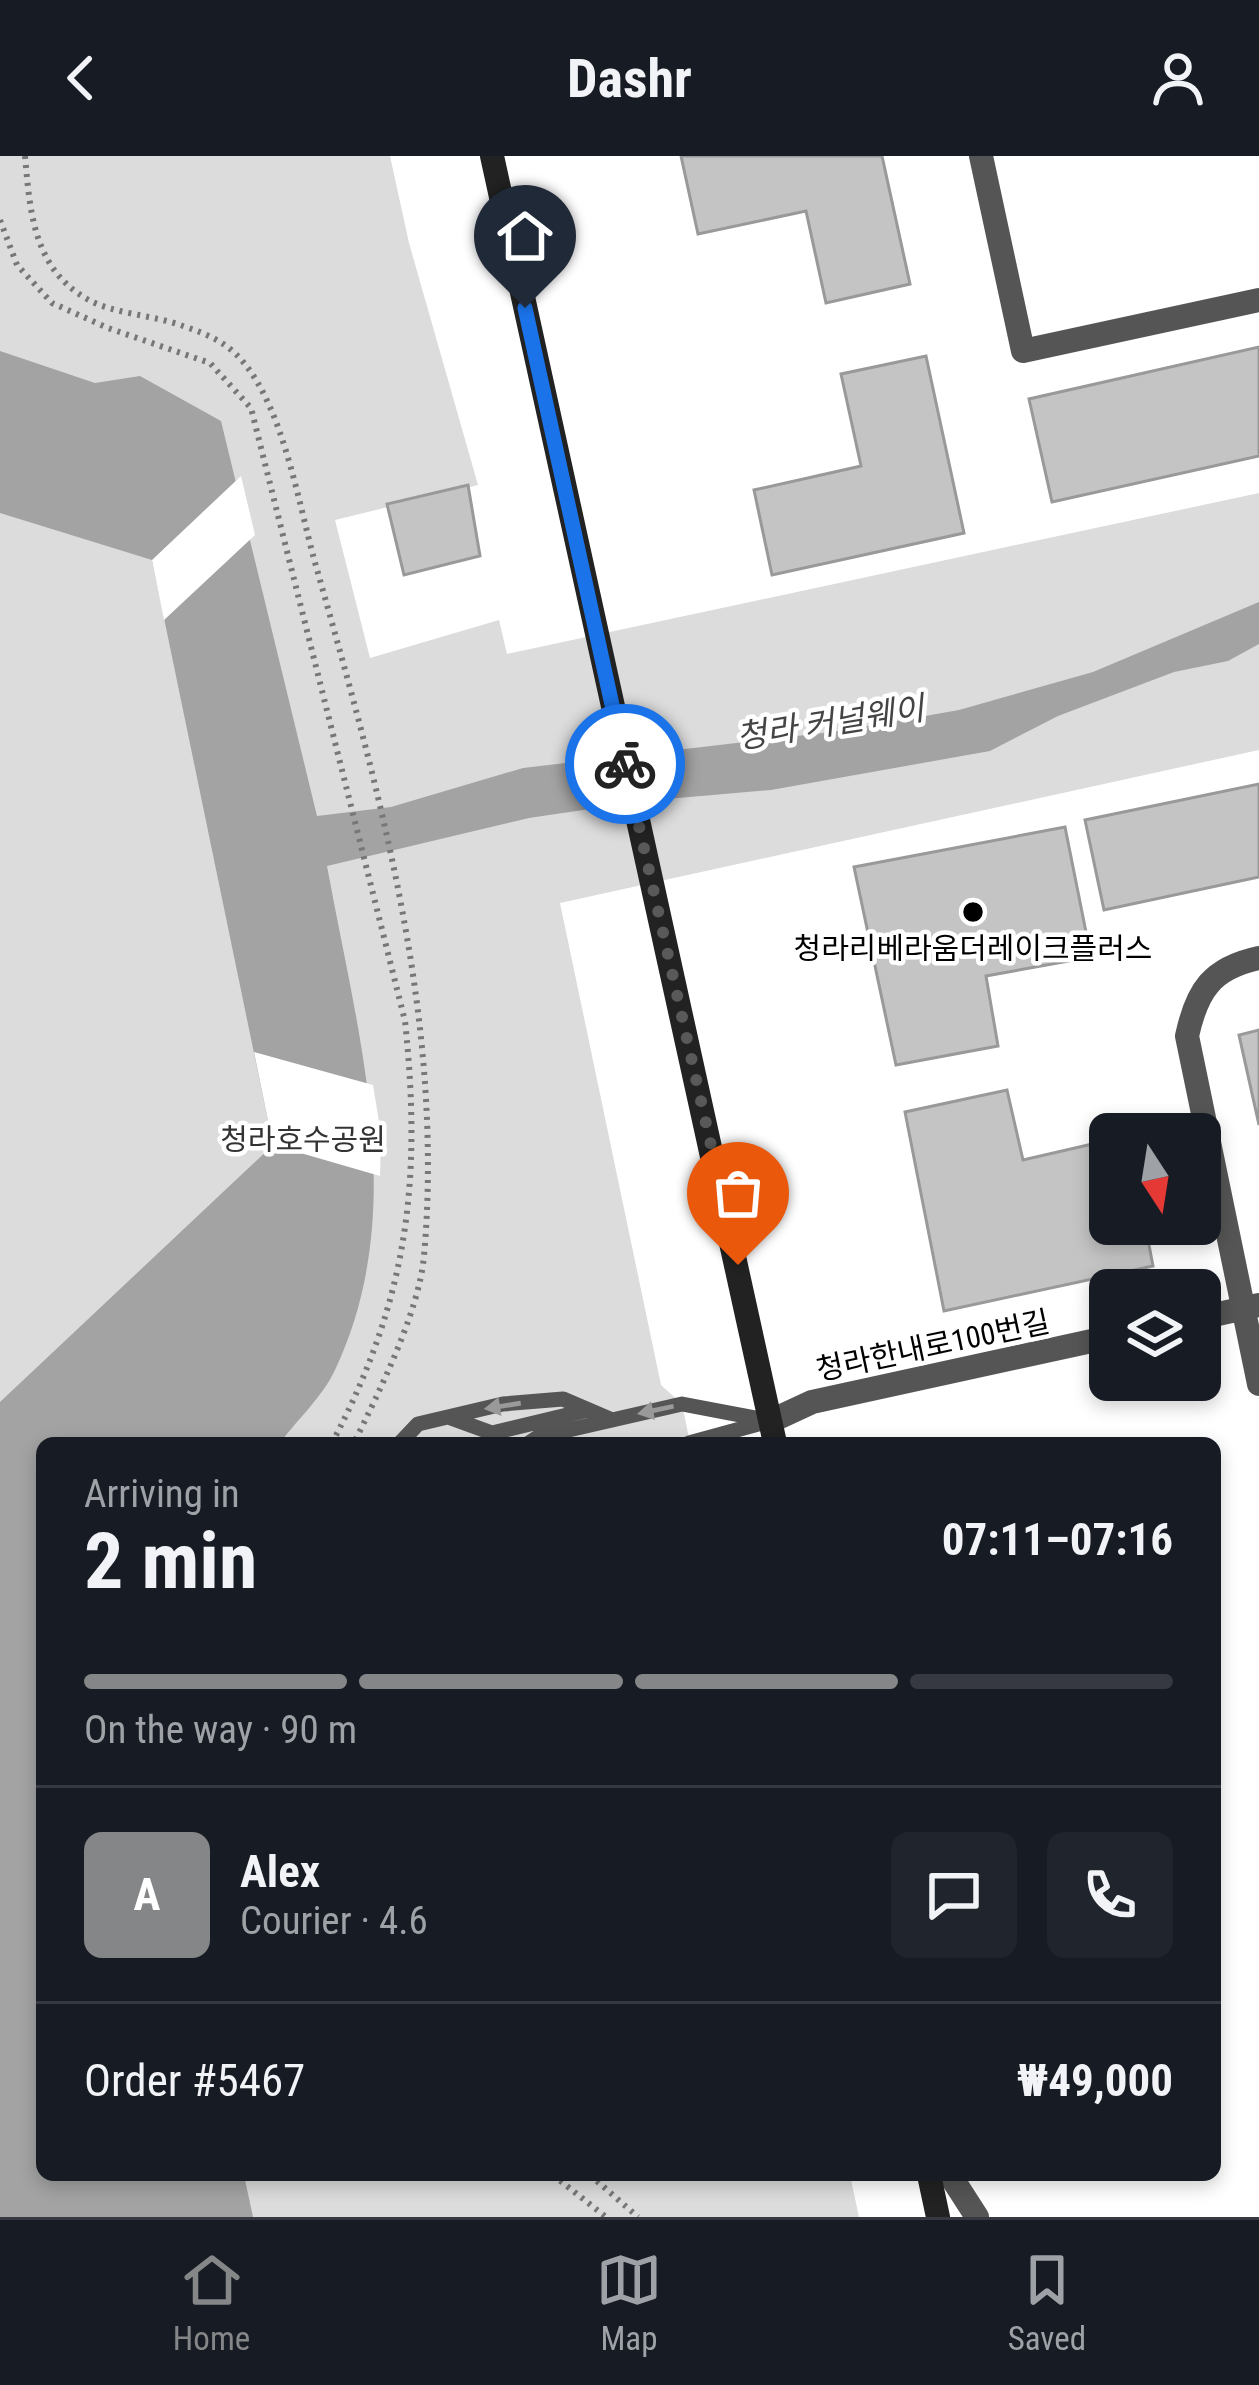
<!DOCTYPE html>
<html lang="en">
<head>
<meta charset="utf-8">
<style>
  :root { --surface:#171b24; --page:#20242c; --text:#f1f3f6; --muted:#9ea1a6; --line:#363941; --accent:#858687 }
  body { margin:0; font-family:"Roboto Condensed","Noto Sans KR",sans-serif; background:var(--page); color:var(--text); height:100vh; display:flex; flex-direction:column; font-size:45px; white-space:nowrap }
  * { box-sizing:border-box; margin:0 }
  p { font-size:39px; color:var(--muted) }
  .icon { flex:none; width:66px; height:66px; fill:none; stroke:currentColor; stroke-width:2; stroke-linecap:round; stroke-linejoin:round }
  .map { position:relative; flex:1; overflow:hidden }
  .drawer { position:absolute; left:36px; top:1281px; width:1185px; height:744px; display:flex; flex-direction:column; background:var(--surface); border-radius:18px; box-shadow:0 6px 18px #0003 }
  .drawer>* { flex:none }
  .needle { width:78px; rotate:168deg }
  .tools { position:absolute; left:1089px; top:957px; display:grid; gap:24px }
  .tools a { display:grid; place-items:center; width:132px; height:132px; border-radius:18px; background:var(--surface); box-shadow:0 6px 18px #0003; font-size:60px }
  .pin { position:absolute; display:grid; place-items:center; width:102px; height:102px; color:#fff; margin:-123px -51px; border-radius:50% 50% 50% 0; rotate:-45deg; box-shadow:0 0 12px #0007 }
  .pin .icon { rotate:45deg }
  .courier { position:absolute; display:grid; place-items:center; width:120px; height:120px; margin:-60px; border:9px solid #1a73e8; border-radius:50%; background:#fff; color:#222; box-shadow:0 3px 15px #0007 }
  .overview em { font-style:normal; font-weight:700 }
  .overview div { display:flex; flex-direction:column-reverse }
  .overview { display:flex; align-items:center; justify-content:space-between; height:204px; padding:0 48px }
  h1 { font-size:78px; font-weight:700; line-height:90px }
  .bar { display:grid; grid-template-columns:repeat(4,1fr); gap:18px 12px; align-content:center; height:144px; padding:0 48px }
  .bar i { height:15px; border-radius:9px; background:var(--line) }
  .bar .active { background:var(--accent) }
  .bar p { grid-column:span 4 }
  .line { display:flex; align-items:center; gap:30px; padding:0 48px; border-top:3px solid var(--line) }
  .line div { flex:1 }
  .round { display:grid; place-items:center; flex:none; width:126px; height:126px; border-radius:18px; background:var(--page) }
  header { display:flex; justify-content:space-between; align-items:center; height:156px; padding:0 48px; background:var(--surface); font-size:54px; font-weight:700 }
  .tabs { display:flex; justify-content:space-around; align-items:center; height:168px; border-top:3px solid var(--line); background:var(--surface); font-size:33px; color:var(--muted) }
  .tabs a { display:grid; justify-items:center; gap:6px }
  .tabs .active { color:var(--accent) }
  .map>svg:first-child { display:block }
  .green { fill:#dcdcdc }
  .water { fill:#a3a3a3 }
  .pier { fill:#fff }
  .building { fill:#c4c4c4; stroke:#999; stroke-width:3 }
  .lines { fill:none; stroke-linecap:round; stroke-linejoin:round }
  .path { stroke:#777; stroke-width:6; stroke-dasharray:3 6; stroke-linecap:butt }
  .service { stroke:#555; stroke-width:15 }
  .minor { stroke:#555; stroke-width:24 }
  .tertiary { stroke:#555; stroke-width:24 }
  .secondary { stroke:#222; stroke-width:24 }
  .oneway { fill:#999 }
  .done { stroke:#595959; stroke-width:12; stroke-dasharray:0 21.6 }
  .route { stroke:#1a73e8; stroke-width:15 }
  .poi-dot { fill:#000; stroke:#fff; stroke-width:4.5 }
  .labels { text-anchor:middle; stroke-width:9; stroke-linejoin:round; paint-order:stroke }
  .poi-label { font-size:30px; fill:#000; stroke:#fff }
  .park-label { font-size:30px; fill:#333; stroke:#fff }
  .street-label { font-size:30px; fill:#000; stroke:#fff }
  .water-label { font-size:33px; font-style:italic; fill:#444; stroke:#fff }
</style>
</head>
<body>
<header><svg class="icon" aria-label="back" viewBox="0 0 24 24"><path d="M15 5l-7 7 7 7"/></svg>Dashr<svg class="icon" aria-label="person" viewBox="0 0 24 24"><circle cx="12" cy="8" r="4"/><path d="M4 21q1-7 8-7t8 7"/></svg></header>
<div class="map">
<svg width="1259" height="2061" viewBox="0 0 1259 2061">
  <rect width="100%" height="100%" fill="#fff"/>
  <path class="green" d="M0 0H390L409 87 478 329 335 364 370 502 499 464 507 498 1259 337V594L560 747 661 1229 682 1248 690 1287H42V2019H850L859 2061H0Z"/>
  <path class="water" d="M0 195 95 227 140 220 221 265 317 660 391 651 523 612 840 575 959 554 1093 516 1259 446V488L1228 505 1174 516 1058 560 990 595 771 634 644 645 529 662 327 710C357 876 411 1053 335 1214 323 1240 297 1264 280 1287H42V2019H244L253 2061H0V1246L273 989 152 404 0 357Z"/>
  <path class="pier" d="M241 320 255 379 164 464 152 404Z
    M254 896 373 929 381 978 380 1020 273 989Z"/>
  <path class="building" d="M681 0H882L910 128 826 147 806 55 698 78Z
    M1259 191V300L1052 346 1029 243Z
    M926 200 964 377 772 419 754 334 861 310 841 218Z
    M468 329 480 400 404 419 387 348Z
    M1259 628V721L1104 754 1085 664Z
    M1065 671 1091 801 986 820 998 890 896 909 854 711Z
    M1259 874V969L1239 879Z
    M1007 934 1023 1004 1110 984V1068H1145L1153 1110 944 1155 905 956Z"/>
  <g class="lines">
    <path class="path" d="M25 0C30 55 33 112 87 143 113 158 154 159 183 170 207 178 227 186 244 207 283 254 298 344 314 403 378 629 445 863 424 1100 419 1156 379 1236 354 1287
      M0 64 17 109 52 147 108 172 210 207 251 252 405 865C422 1025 408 1143 332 1287
      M553 2019 606 2061
      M590 2019 638 2061"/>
    <path class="service" d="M448 1261 492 1277 588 1254
      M400 1287 418 1268 503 1248 563 1243 612 1264
      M529 1287 538 1281 682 1248 771 1265
      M689 1287 762 1267"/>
    <path class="minor" d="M981 0 1023 195 1259 144
      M1259 802C1212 812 1197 834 1187 880L1259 1228
      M1200 1162 1259 1149
      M771 1265 812 1246 1110 1181"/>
    <path class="tertiary" d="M950 2019 977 2061"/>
    <path class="secondary" d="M492 0 775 1287
      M929 2019 938 2061"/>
  </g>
  <defs><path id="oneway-solid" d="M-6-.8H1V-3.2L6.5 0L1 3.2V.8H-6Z" transform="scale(3)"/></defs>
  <g class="oneway">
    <use href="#oneway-solid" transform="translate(503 1250) rotate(171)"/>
    <use href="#oneway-solid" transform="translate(656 1254) rotate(168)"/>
  </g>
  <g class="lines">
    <path class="done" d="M625 608 738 1109"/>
    <path class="route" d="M525 152 625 608"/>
  </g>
  <circle class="poi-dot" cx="973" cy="756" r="12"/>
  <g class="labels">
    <g class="poi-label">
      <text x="973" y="803">청라리베라움더레이크플러스</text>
    </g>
    <g class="park-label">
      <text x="303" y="994">청라호수공원</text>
    </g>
    <g class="street-label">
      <text transform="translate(933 1190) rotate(-12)" y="10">청라한내로100번길</text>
    </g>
    <g class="water-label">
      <text transform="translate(830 566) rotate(-9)" y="12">청라 커널웨이</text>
    </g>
  </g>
</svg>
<div class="tools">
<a><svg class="needle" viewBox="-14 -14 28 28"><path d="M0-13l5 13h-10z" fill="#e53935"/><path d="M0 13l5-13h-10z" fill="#9ea1a6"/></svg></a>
<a><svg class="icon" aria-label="layers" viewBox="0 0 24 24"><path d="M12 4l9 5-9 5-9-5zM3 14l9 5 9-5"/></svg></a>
</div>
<div class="pin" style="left:738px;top:1109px;background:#ea580c"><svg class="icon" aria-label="bag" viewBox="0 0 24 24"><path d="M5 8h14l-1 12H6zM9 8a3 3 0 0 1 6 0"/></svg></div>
<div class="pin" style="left:525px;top:152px;background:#1f2937"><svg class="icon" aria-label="home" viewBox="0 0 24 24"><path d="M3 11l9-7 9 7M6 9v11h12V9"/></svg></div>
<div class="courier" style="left:625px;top:608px"><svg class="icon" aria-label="bike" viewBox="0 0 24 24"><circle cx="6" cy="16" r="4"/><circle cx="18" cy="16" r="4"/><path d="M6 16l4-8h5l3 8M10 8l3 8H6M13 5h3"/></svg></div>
<section class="drawer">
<div class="overview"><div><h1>2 min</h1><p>Arriving in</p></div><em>07:11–07:16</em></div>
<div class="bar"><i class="active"></i><i class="active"></i><i class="active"></i><i></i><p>On the way · 90 m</p></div>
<div class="line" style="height:216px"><b class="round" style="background:var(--accent);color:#fff">A</b><div><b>Alex</b><p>Courier · 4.6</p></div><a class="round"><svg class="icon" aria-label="chat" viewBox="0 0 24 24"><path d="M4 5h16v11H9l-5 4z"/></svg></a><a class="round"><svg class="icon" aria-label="phone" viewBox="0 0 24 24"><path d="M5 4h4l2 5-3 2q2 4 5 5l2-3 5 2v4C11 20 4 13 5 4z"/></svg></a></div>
<div class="line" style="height:156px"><div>Order #5467</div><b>₩49,000</b></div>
</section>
</div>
<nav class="tabs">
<a class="active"><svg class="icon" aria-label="home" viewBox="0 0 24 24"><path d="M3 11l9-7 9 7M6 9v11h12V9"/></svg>Home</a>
<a><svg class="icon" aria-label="map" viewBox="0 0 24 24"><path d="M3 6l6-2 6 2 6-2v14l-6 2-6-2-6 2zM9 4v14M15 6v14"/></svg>Map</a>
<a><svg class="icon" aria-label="saved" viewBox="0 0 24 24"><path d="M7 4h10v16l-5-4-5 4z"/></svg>Saved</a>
</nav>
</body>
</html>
